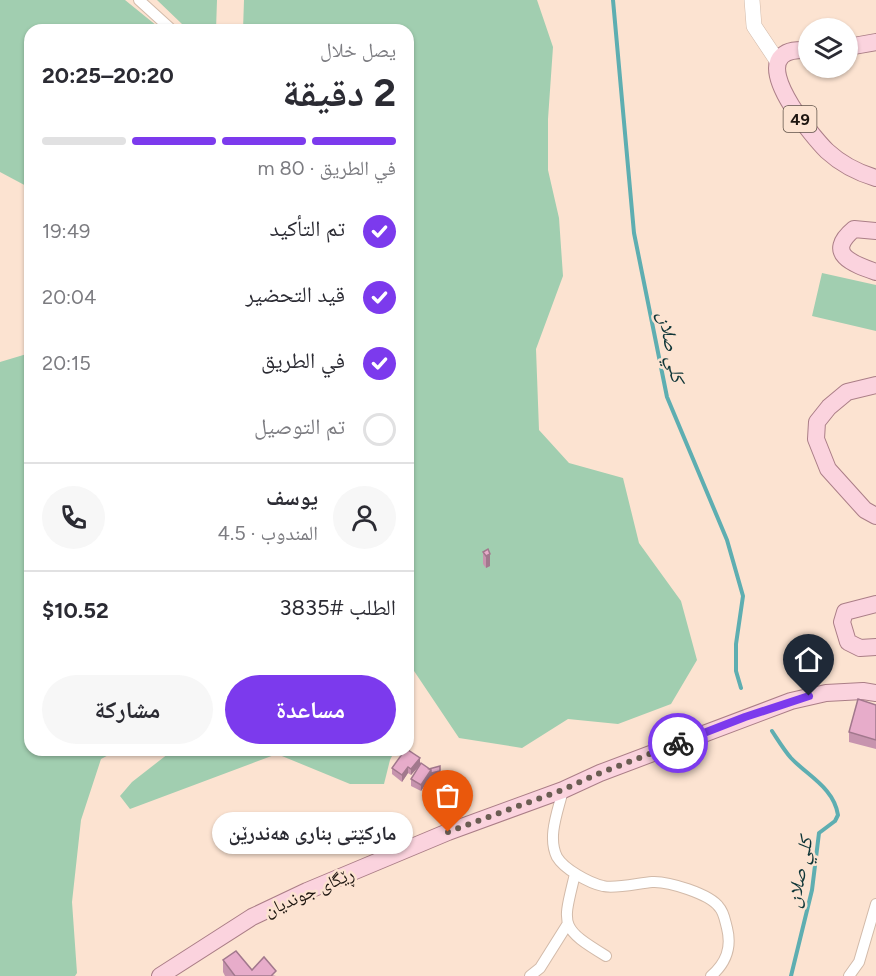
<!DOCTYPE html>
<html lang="ar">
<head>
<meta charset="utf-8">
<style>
  :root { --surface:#fff; --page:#f7f7f7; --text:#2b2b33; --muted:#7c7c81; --line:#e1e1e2; --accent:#7c3aed }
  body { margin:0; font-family:Figtree,"Noto Naskh Arabic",sans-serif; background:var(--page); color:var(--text); direction:rtl; height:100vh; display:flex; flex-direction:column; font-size:22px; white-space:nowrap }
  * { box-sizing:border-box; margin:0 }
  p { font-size:20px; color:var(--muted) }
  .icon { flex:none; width:33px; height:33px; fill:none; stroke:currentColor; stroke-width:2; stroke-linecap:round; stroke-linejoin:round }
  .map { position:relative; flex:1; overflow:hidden; direction:ltr }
  .drawer { position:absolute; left:24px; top:24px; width:390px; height:732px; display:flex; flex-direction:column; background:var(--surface); border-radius:18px; box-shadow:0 2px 4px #0004; direction:rtl }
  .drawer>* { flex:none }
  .fabs { position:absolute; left:798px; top:18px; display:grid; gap:12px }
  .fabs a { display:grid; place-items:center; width:60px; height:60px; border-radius:50%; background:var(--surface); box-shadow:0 2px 4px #0004; font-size:30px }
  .pin { position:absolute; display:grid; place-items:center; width:51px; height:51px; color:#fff; margin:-62px -26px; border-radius:50% 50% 50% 0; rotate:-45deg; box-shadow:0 0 6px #0007 }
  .pin .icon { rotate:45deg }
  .courier { position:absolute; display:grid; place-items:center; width:60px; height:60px; margin:-30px; border:4px solid #7c3aed; border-radius:50%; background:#fff; color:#222; box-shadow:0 2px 8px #0007 }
  .bubble { position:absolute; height:42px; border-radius:21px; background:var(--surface); box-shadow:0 2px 4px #0004; font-size:20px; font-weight:700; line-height:42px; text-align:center; direction:rtl }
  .overview em { font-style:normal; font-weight:700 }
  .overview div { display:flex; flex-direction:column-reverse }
  .overview { display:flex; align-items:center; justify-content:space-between; height:102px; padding:0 18px }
  h1 { font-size:39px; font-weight:700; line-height:45px }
  .bar { display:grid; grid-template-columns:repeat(4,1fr); gap:9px 6px; align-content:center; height:72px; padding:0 18px }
  .bar i { height:8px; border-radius:4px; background:var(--line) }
  .bar .on { background:var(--accent) }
  .bar p { grid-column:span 4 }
  .line { display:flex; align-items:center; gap:15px; padding:0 18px; border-top:2px solid var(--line) }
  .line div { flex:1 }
  .round { display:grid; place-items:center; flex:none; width:63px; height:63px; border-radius:32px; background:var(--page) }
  ol { padding:0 18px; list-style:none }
  li { display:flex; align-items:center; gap:18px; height:66px }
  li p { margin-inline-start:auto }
  li .icon { padding:6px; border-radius:50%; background:var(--accent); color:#fff; stroke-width:4 }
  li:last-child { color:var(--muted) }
  li i { width:33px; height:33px; border:3px solid var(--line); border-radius:50% }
  .primary-button { display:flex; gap:12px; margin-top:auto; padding:12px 18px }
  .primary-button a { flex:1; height:69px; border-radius:36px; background:var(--accent); color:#fff; font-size:24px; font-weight:700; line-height:69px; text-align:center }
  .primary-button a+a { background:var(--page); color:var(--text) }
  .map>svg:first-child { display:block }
  .green { fill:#a1ceb0 }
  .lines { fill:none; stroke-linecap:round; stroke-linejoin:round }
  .stream { stroke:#5eaeb1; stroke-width:4 }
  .street-casing { stroke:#d2baa9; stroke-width:12 }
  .secondary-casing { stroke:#d2baa9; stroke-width:16 }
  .primary-casing { stroke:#ab7e87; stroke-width:18 }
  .street { stroke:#fff; stroke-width:10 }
  .secondary { stroke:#fff; stroke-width:15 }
  .primary { stroke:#fbd3de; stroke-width:16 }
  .wall { fill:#c794ae }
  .shaded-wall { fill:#a2788d }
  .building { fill:#e7acca; stroke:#a2788d; stroke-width:1.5 }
  .done { stroke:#6b5d53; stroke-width:6; stroke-dasharray:0 10.8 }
  .route { stroke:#7c3aed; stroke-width:8 }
  .labels { text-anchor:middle; stroke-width:5; stroke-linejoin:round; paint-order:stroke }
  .shield { fill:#fce3d1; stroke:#605349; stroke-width:1.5 }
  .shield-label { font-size:16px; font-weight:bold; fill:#1d150f }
  .street-label { font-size:18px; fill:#1d150f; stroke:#fce3d1 }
  .water-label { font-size:20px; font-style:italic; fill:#0e3537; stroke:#fce3d1 }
</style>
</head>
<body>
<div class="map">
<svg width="876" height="976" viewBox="0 0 876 976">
  <rect width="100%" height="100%" fill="#fce3d1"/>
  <path class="green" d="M0 0H125L162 30H30V188L0 172Z
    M157 0H217L216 30H196L182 24Z
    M244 0H537L553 47 548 119V170L559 218 563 276 536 349 539 430 569 463 623 478 639 543 681 601 697 660 671 704 618 724 568 719 522 748 459 738 408 662V30H243Z
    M822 273 876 285V331L812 316Z
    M30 353V750H118L101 759 81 820 72 902 77 973 75 976H0V362Z
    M173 750H395L390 760 384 784H350L277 754 130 809 120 796 132 782Z"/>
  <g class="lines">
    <path class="stream" d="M613 0 634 233 667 397 727 540 743 596 736 644V671L741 688
      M772 731C778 740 784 750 791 758 808 776 834 788 838 815L835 821 819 833 812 890 791 976"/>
    <g class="street-casing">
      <path id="street" d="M139 0 172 30
        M563 790C558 811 547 837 557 857 564 869 589 883 603 886 615 889 639 883 652 882 668 881 710 894 719 907 724 912 725 921 727 928 732 948 726 963 711 976
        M575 874C563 925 558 927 606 956
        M530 976 540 968 567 925
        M849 976 859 962 876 904"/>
    </g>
    <g class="secondary-casing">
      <path id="secondary" d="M752 0 754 26 778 62"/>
    </g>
    <g class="primary-casing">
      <path id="primary" d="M848 47 876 42
        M808 50C800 50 789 49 782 56 761 75 813 137 827 151 840 163 859 173 876 178
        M876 231 854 229C824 254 853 264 876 272
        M876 385 847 392 829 407 817 422 816 439 828 469 865 510 876 516
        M876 604 845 612 842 622 848 642 860 648 876 647
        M160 976 252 917 307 891 448 832 563 790 600 773 791 701 826 693 863 691 876 693"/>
    </g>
    <use href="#street" class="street"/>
    <use href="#secondary" class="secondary"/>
    <use href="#primary" class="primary"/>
  </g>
  <path class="wall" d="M488 549 490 566 486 568 483 564V552Z
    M876 705V749L849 742V732Z
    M420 765 411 775 408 773 402 782 392 774V768Z
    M429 769 440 774 431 776 421 791 411 786V779Z
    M223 960 252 970 276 976H225L223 972Z"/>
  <path class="shaded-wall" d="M490 554V566L486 568V556Z
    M420 758V765L411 775V769Z
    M408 767V773L402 782V775Z
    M431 770 440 771V774L431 776 421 791V785Z"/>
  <path class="building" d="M488 549 490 554 486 556 483 552Z
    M858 699 876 705V740L849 732Z
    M405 750H408L420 758 411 769 408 767 402 775 392 768Z
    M421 763 431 770 421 785 411 779Z
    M440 766V771L431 773V770L429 769Z
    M236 951 252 970 264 957 276 971 271 976H235L223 960Z"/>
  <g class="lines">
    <path class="done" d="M448 832 562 790 600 773 678 743"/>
    <path class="route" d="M678 743 745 717 809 696"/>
  </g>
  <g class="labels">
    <rect class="shield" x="783.5" y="106" width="33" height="26" rx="4.5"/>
    <g class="shield-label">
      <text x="800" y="125">49</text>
    </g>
    <g class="street-label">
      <text transform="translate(309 892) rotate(-24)" y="6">ڕێگای جوندیان</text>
    </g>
    <g class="water-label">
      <text transform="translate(672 347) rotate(79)" y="7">كلي صلان</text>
      <text transform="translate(799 872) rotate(-79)" y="7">كلي صلان</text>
    </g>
  </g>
</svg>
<div class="fabs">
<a><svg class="icon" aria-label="layers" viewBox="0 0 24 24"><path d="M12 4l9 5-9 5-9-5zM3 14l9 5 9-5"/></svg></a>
</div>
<div class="pin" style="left:448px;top:832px;background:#ea580c"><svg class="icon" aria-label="bag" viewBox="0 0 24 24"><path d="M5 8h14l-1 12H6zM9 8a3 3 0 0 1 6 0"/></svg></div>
<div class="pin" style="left:809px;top:696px;background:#1f2937"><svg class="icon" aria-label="home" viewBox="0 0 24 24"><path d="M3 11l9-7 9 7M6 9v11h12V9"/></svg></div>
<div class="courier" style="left:678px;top:743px"><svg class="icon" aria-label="bike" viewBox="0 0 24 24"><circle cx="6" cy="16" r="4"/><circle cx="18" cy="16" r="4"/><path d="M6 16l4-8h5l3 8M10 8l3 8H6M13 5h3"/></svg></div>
<div class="bubble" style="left:212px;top:812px;width:201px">مارکێتی بناری هەندرێن</div>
<section class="drawer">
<div class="overview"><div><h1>2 دقيقة</h1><p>يصل خلال</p></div><em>20:20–20:25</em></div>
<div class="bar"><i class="on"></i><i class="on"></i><i class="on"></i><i></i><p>في الطريق · 80 m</p></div>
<ol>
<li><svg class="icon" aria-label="check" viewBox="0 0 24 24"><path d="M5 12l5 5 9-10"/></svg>تم التأكيد<p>19:49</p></li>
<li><svg class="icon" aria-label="check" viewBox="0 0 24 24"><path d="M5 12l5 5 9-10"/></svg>قيد التحضير<p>20:04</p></li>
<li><svg class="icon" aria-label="check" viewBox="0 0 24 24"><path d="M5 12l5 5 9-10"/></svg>في الطريق<p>20:15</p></li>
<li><i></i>تم التوصيل</li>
</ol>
<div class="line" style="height:108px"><a class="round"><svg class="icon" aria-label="person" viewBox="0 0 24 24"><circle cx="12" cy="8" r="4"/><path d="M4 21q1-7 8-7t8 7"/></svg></a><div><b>يوسف</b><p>المندوب · 4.5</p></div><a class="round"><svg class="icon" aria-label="phone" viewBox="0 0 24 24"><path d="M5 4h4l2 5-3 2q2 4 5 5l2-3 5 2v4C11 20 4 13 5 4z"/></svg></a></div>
<div class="line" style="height:78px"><div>الطلب #3835</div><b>$10.52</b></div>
<div class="primary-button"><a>مساعدة</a><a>مشاركة</a></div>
</section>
</div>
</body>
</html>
